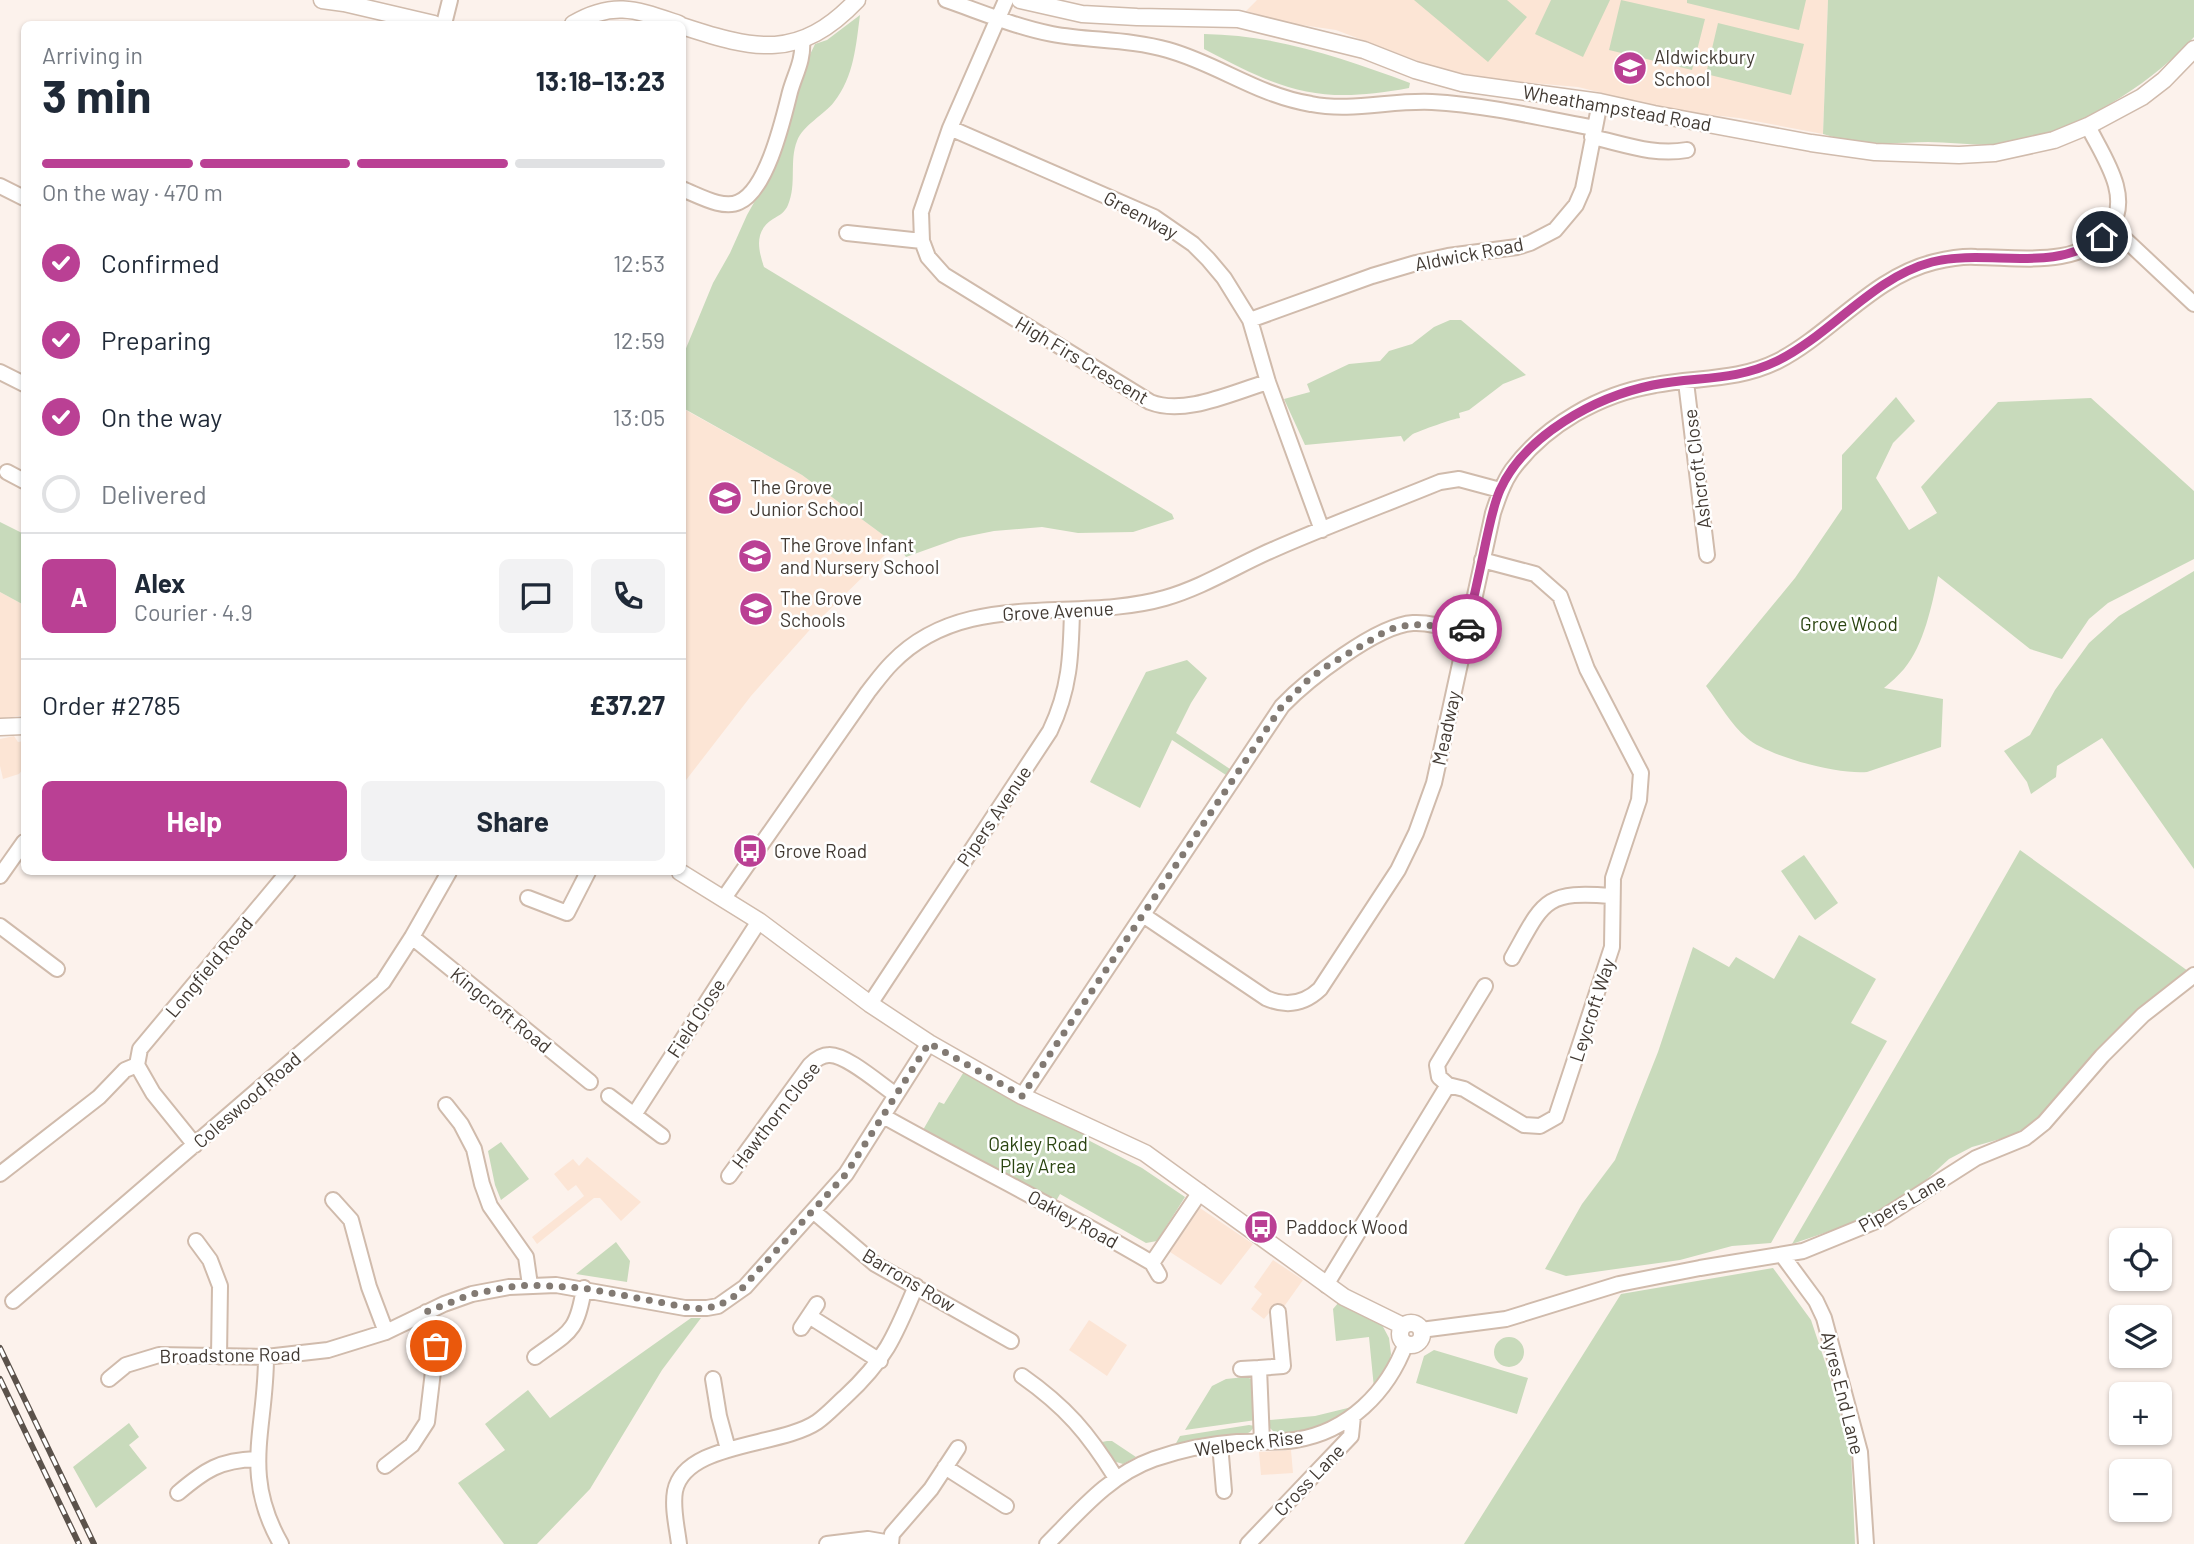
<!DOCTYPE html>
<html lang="en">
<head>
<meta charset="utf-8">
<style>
  :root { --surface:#fff; --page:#f2f2f3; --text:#1f2937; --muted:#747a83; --line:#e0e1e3; --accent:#ba4094 }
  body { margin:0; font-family:Barlow,sans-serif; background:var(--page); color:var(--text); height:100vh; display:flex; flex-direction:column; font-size:26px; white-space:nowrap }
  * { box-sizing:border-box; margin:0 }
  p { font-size:23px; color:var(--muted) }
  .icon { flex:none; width:38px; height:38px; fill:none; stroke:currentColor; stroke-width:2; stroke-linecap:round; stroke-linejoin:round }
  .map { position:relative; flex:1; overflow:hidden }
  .drawer { position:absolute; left:21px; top:21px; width:665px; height:854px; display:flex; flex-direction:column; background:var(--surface); border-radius:10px; box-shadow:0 2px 5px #0004 }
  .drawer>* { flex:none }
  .fabs { position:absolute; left:2109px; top:1228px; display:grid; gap:14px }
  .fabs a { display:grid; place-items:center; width:63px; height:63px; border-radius:10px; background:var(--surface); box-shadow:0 2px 5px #0004; font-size:35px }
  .pin { position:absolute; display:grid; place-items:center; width:60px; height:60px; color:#fff; margin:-30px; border:4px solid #fff; border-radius:50%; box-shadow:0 2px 7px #0007 }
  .courier { position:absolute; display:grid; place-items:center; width:70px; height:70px; margin:-35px; border:5px solid #ba4094; border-radius:50%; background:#fff; color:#222; box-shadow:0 2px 9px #0007 }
  .summary em { font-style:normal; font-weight:700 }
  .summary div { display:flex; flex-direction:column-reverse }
  .summary { display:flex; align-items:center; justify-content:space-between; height:119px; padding:0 21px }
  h1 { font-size:46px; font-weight:700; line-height:52px }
  .bar { display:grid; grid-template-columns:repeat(4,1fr); gap:10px 7px; align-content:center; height:84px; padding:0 21px }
  .bar i { height:9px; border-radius:5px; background:var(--line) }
  .bar .active { background:var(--accent) }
  .bar p { grid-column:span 4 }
  .line { display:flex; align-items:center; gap:18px; padding:0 21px; border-top:2px solid var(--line) }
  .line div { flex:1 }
  .round { display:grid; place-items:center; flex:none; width:74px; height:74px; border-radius:10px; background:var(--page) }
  ol { padding:0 21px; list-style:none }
  li { display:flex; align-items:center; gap:21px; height:77px }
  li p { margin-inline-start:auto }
  li .icon { padding:7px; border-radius:50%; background:var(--accent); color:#fff; stroke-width:4 }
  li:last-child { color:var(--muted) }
  li i { width:38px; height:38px; border:4px solid var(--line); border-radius:50% }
  .button { display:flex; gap:14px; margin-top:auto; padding:14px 21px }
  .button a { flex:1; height:80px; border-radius:10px; background:var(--accent); color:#fff; font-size:28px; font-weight:700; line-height:80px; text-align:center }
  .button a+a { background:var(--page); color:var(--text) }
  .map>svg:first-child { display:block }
  .built { fill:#fce5d5 }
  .green { fill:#c8dabb }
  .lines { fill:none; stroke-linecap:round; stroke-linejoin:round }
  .minor-casing { stroke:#d0bbac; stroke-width:18 }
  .tertiary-casing { stroke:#d0bbac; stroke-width:19 }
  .minor { stroke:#fff; stroke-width:14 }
  .tertiary { stroke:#fff; stroke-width:16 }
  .rail-casing { stroke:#5b524b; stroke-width:6 }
  .rail { stroke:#fff; stroke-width:3.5; stroke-dasharray:10; stroke-linecap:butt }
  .done { stroke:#827a73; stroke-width:7; stroke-dasharray:0 12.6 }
  .route { stroke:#ba4094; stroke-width:9 }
  .labels { text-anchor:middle; stroke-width:5; stroke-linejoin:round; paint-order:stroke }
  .poi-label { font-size:19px; fill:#413932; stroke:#fff; text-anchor:start }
  .street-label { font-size:19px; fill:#413932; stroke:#fff }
  .park-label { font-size:19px; fill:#2a4410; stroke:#fff }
</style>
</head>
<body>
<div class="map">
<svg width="2194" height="1544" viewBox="0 0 2194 1544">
  <rect width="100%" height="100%" fill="#fcf2ec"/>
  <path class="built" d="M1257 0H1828L1823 134 1739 118 1674 111 1578 87 1500 80 1439 69 1336 30 1288 23 1246 11Z
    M682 408 802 475 898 546 887 553 815 624 774 670 751 696 683 784Z
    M0 592 24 605V715L0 719Z
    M14 736 18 742 24 741V768L19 774 3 779 0 766V739Z
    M587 1157 641 1202 621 1221 600 1198H594L537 1244 532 1237 584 1196 576 1185 568 1191 554 1174 573 1159 579 1166Z
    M1200 1208 1253 1244 1221 1285 1170 1252Z
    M1273 1260 1303 1280 1283 1308 1271 1315 1269 1313 1264 1319 1251 1309 1262 1294 1254 1287Z
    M1089 1320 1127 1345 1107 1376 1069 1350Z
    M1291 1450 1293 1473 1261 1475 1259 1452Z"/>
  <path class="green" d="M1414 0H1507L1527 17 1488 62Z
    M1551 0H1610L1583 57 1535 34Z
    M1621 0 1705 19 1692 70 1609 50Z
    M1687 0H1806L1799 30 1687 3Z
    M1828 0H2194V37C2151 85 2073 133 2008 144 1988 147 1951 142 1928 142 1890 143 1861 146 1823 134Z
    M860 15C856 45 854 77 834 102 824 115 803 125 797 141 789 161 797 184 788 205 785 212 780 215 773 219 754 231 758 249 764 267L1172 514 1174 519 1133 532 1078 533 1042 527 994 531 959 538 906 557 898 546 802 475 683 408 682 358 713 283 730 253 747 215 779 158 806 63 815 44 827 40Z
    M1718 23 1804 44 1791 95 1706 74Z
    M1204 34C1276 35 1343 58 1410 83L1409 88C1319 105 1283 91 1204 49Z
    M1450 320H1461L1526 375 1503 384 1469 410 1459 413 1460 418C1455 418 1419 431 1413 434 1411 435 1406 440 1404 442L1401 436 1305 445 1284 399 1310 392 1307 384 1349 364 1380 361 1389 351 1412 344 1434 327Z
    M1896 397 1915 421 1893 443 1876 478 1909 530 1937 513 1921 487 1998 402 2091 398 2194 491V559L2108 603 2089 619 2062 659 2030 649 1938 576C1932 605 1924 645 1904 669 1898 676 1891 682 1884 688L1943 699 1941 747 1867 772C1839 775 1767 756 1747 738 1731 725 1719 703 1706 686L1795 578 1842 509V455Z
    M0 522 24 534V605L0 592Z
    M2194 571V869L2102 738 2057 766 2056 777 2031 794 2027 782 2004 751 2030 735 2055 690 2089 643 2119 616Z
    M1187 660 1207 678 1191 703 1176 733 1230 769 1226 775 1172 740 1140 808 1090 782 1146 672Z
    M2020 850 2188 971 2116 1030 2037 1120 2014 1135 1972 1147 1949 1159 1903 1201 1877 1215 1792 1244 1950 973Z
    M1804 855 1838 903 1815 920 1781 871Z
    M1799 935 1876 979 1851 1023 1887 1041 1771 1243 1732 1246 1680 1260 1566 1276 1545 1269 1582 1204 1615 1160 1658 1052 1693 947 1729 967 1736 957 1774 979Z
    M965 1070 1091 1135 1088 1140 1142 1168 1185 1197 1157 1241 1146 1243 1060 1194 1056 1201 923 1130 939 1102 944 1104Z
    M501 1142 529 1179 501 1200 495 1185 488 1151Z
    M616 1242 630 1261 627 1282 576 1274Z
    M1773 1268 1811 1320 1827 1368 1851 1452 1855 1544H1464L1621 1294Z
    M1339 1302 1381 1323 1389 1338 1391 1354 1387 1372 1374 1388 1369 1337 1336 1341 1333 1309Z
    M691 1318H701L662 1370 590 1489 537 1544H504L458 1483 505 1450 485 1424 528 1390 550 1418Z
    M1494 1352a15 15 0 1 1 30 0a15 15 0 1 1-30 0Z
    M1434 1350 1528 1378 1517 1414 1416 1383 1424 1356Z
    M1245 1377 1252 1379 1256 1420 1185 1430 1212 1386 1226 1379Z
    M1356 1406C1338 1417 1281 1455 1267 1423L1270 1420 1315 1416Z
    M129 1423 139 1437 129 1445 147 1468 96 1508 73 1467Z
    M1249 1425 1255 1426 1250 1432 1242 1436 1175 1445 1180 1436Z
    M1107 1441H1112L1136 1457 1123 1464 1113 1461 1102 1442Z"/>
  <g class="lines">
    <g class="minor-casing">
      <path id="minor" d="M946 0C981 12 1016 27 1052 34 1090 41 1130 39 1168 50 1218 64 1257 95 1311 104 1352 112 1391 100 1432 102 1486 105 1541 118 1594 128
        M1006 0 950 128 921 212 922 241 928 257 944 275 1150 402C1185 416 1233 392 1268 382
        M444 24 450 0
        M950 128 1154 217 1193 244 1208 259 1224 278 1250 320 1268 382 1322 530
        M1592 137C1624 144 1654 156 1687 150
        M0 186 24 198
        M682 189C698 195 723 210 739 202 767 190 783 120 790 92 795 74 804 60 802 40
        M2111 226 2194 304
        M847 233 922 241
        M1250 320 1372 276 1416 263 1448 256 1517 247 1530 243 1555 230 1576 205 1583 189 1600 102
        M0 372 24 384
        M1686 382 1707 555
        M7 472 24 481
        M0 876 24 842
        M528 898 567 913 588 872
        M724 898 868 692C876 682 883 672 892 663 965 587 1074 624 1165 598 1204 587 1239 564 1277 548 1330 525 1386 504 1440 482L1459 479 1500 490
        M1143 915 1266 998C1286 1007 1304 1004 1320 989L1398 870 1416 833 1434 783 1493 513C1498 498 1503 483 1512 470 1545 425 1600 394 1655 385 1697 377 1738 381 1778 361 1832 333 1873 277 1934 262 1947 259 1962 256 1976 257 2019 257 2080 269 2110 228 2133 196 2102 155 2088 126
        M0 926 57 969
        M412 937 590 1082
        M1512 958C1543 903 1543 890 1611 896
        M870 1004 1050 731C1070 689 1071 656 1072 610
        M137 1065 153 1093 195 1145
        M1448 1085 1464 1089 1524 1125 1540 1126 1556 1117 1612 947 1613 878 1639 800 1641 773 1587 669 1560 596 1535 574 1482 560
        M609 1096 662 1136
        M1022 1096 1282 706C1307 680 1377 625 1413 623 1431 622 1449 629 1466 634
        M446 1105 461 1124 474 1149 482 1184 490 1206 526 1257 530 1285
        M634 1115 759 921
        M883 1116C972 1166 1064 1211 1152 1263L1159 1275
        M0 1174 99 1097 125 1070 137 1065 140 1049 288 872
        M729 1176 810 1065C815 1060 821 1055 829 1055 846 1054 881 1085 896 1095
        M333 1200 351 1220 369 1287 386 1332
        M813 1211 875 1264 1011 1341
        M196 1241 210 1260 220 1286 219 1357
        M1782 1255 1816 1301 1824 1318 1860 1452 1866 1544
        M1152 1263 1200 1192
        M1326 1285 1448 1085 1439 1077 1437 1065 1485 986
        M13 1301 383 982 412 937 449 872
        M809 1316 880 1361
        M801 1328 817 1304
        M1421 1330 1506 1319 1619 1284 1700 1268 1803 1251 1879 1220 1976 1158 2025 1138 2044 1123 2102 1056 2143 1015 2194 975
        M266 1357C266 1430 241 1474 281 1544
        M535 1357C569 1332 577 1333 584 1288
        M1259 1368 1283 1366 1278 1312
        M1241 1369 1259 1368 1262 1442
        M1022 1376C1066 1407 1088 1433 1116 1478
        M109 1379 126 1365 159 1355 266 1357 328 1350 386 1332 444 1304 472 1294 509 1287 556 1285 685 1308H707L718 1306 745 1287 846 1174 929 1043
        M713 1379 719 1416 728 1449
        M1220 1444 1224 1491
        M385 1466 412 1445 427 1422 436 1346 434 1332 426 1312
        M945 1467 1006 1506
        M178 1493C205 1470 220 1460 257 1459
        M679 1544C677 1527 672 1508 675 1491 685 1442 780 1447 817 1422 827 1415 836 1405 845 1397 886 1359 895 1336 916 1286
        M827 1544 868 1539 891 1543
        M891 1544 892 1534 931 1489 958 1448
        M1047 1544C1079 1512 1109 1475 1154 1459 1180 1450 1209 1444 1237 1442 1256 1441 1276 1443 1295 1440 1348 1432 1388 1392 1406 1343
        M1248 1544 1351 1436 1353 1416"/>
    </g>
    <g class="tertiary-casing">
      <path id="tertiary" d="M322 0 344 3 434 24
        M1020 0 1082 14 1137 17 1238 19 1364 50 1415 70 1462 83 1600 102 1654 114 1811 143 1875 152 1959 155 1995 153 2054 140 2088 126 2142 97 2164 80 2194 49
        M573 24C614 0 637 10 679 24
        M682 26C755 50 799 61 857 0
        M0 727 24 726
        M680 872 759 921 870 1004 929 1043 1022 1096 1145 1153 1344 1297 1403 1326
        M1400 1334a11 11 0 1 1 22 0a11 11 0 1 1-22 0Z"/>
    </g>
    <use href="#minor" class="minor"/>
    <use href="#tertiary" class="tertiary"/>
    <g class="rail-casing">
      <path id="rail" d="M0 1348 94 1544
        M0 1379 79 1544"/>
    </g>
    <use href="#rail" class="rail"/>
  </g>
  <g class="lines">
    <path class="done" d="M436 1346 435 1332 426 1312 472 1294 509 1287 530 1285 584 1288 696 1309 718 1306 736 1295 846 1174 929 1043 1022 1096 1282 706 1308 680 1327 666 1388 630C1416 620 1439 626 1466 634L1467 629"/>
    <path class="route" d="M1467 629C1473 600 1480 571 1486 541 1490 524 1493 506 1500 490 1525 435 1595 397 1653 385 1697 376 1733 382 1777 361 1832 334 1872 278 1932 262 1988 248 2053 275 2102 237"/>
  </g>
  <defs>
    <g id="school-disc" transform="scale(1.75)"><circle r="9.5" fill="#ba4094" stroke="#fff"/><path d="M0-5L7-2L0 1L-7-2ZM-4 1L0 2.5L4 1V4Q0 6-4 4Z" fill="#fff"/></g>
    <g id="bus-disc" transform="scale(1.75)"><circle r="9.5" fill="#ba4094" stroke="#fff"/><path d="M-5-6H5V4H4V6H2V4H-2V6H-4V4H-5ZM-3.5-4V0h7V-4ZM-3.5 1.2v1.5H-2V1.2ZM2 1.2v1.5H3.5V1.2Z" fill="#fff"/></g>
  </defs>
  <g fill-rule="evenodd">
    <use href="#school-disc" x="1630" y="68"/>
    <use href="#school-disc" x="725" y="498"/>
    <use href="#school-disc" x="755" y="556"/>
    <use href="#school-disc" x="756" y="609"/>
    <use href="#bus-disc" x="750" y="851"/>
    <use href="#bus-disc" x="1261" y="1227"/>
  </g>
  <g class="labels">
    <g class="poi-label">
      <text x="1654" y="64">Aldwickbury<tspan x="1654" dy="22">School</tspan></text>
      <text x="750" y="494">The Grove<tspan x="750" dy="22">Junior School</tspan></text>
      <text x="780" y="552">The Grove Infant<tspan x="780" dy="22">and Nursery School</tspan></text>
      <text x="780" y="605">The Grove<tspan x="780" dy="22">Schools</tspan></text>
      <text x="774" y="858">Grove Road</text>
      <text x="1286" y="1234">Paddock Wood</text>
    </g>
    <g class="street-label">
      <text transform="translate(1617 108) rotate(10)" y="7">Wheathampstead Road</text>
      <text transform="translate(1141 215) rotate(28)" y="7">Greenway</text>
      <text transform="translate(1469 254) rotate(-11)" y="7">Aldwick Road</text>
      <text transform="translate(1082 360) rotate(31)" y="7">High Firs Crescent</text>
      <text transform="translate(1697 469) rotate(-97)" y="7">Ashcroft Close</text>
      <text transform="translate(1058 611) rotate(-3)" y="7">Grove Avenue</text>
      <text transform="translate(1446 728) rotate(-78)" y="7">Meadway</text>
      <text transform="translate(994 816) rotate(-56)" y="7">Pipers Avenue</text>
      <text transform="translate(209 967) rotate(-50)" y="7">Longfield Road</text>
      <text transform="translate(501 1010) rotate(39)" y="7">Kingcroft Road</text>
      <text transform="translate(1592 1010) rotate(-72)" y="7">Leycroft Way</text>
      <text transform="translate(696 1018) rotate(-57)" y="7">Field Close</text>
      <text transform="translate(247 1100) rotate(-41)" y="7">Coleswood Road</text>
      <text transform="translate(776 1115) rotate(-52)" y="7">Hawthorn Close</text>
      <text transform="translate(1902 1203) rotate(-30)" y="7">Pipers Lane</text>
      <text transform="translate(1073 1219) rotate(29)" y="7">Oakley Road</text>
      <text transform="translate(909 1280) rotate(31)" y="7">Barrons Row</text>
      <text transform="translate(230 1355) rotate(-1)" y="7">Broadstone Road</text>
      <text transform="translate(1843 1393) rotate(76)" y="7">Ayres End Lane</text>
      <text transform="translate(1249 1443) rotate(-7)" y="7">Welbeck Rise</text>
      <text transform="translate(1309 1480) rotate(-46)" y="7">Cross Lane</text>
    </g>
    <g class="park-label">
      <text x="1849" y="631">Grove Wood</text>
      <text x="1038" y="1151">Oakley Road<tspan x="1038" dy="22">Play Area</tspan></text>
    </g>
  </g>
</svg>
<div class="fabs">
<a><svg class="icon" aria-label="locate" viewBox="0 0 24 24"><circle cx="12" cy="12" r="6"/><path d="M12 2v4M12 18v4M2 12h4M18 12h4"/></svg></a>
<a><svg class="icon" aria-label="layers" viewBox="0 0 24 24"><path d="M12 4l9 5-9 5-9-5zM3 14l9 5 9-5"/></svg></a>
<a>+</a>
<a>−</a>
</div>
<div class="pin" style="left:436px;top:1346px;background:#ea580c"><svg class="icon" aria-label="bag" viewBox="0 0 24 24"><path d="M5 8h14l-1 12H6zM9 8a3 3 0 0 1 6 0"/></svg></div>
<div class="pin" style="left:2102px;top:237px;background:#1f2937"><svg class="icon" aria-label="home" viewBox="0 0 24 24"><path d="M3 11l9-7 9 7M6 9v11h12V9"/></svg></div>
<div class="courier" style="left:1467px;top:629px"><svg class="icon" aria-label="car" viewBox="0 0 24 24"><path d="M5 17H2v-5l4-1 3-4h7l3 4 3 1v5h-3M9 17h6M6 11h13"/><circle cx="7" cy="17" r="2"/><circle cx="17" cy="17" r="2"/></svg></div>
<section class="drawer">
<div class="summary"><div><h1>3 min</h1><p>Arriving in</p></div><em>13:18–13:23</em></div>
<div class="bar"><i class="active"></i><i class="active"></i><i class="active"></i><i></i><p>On the way · 470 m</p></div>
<ol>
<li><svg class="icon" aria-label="check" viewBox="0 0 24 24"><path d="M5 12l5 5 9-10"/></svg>Confirmed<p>12:53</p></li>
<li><svg class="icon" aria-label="check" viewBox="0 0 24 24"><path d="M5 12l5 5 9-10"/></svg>Preparing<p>12:59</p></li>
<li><svg class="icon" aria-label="check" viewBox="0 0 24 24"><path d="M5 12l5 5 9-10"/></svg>On the way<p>13:05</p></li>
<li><i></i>Delivered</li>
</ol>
<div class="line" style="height:126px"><b class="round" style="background:var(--accent);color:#fff">A</b><div><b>Alex</b><p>Courier · 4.9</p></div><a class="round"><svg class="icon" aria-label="chat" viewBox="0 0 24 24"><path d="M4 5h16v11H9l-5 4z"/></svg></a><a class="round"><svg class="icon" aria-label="phone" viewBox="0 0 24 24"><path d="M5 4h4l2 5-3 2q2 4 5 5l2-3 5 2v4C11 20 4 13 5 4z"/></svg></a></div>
<div class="line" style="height:91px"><div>Order #2785</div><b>£37.27</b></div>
<div class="button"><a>Help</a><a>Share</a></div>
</section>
</div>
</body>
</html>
